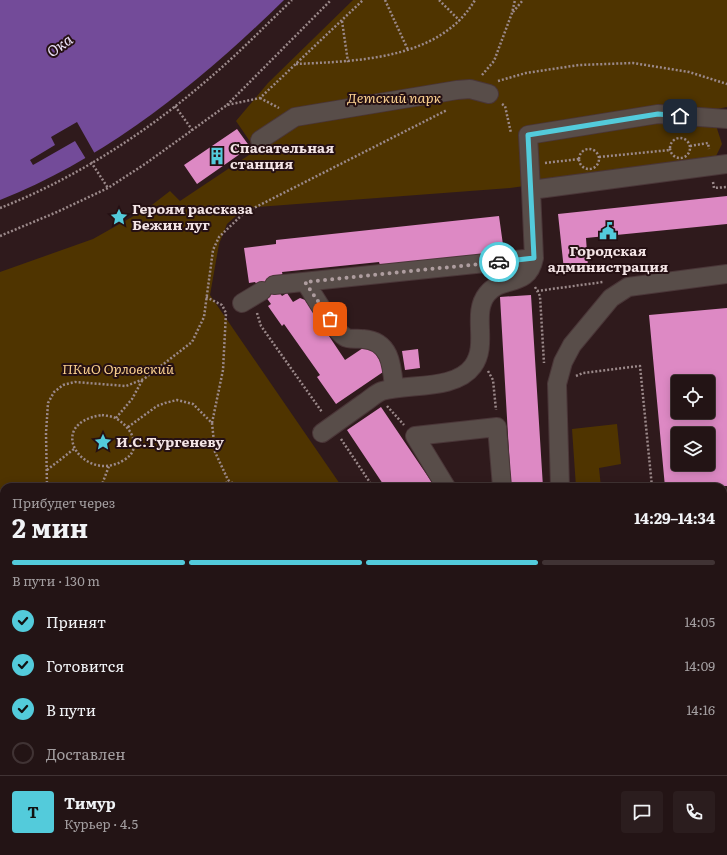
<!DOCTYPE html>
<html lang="ru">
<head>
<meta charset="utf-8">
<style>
  :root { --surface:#231415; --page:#2b1d1e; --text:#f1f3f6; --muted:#a39ea0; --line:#403334; --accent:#53cbdb }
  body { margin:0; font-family:Literata,serif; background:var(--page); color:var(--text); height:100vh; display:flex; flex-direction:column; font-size:15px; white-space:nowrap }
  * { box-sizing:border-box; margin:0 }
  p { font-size:13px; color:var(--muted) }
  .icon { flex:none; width:22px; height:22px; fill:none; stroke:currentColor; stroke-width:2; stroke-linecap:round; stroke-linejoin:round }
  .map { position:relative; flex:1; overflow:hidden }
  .side { position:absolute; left:0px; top:483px; width:727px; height:372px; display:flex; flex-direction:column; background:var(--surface); border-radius:12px 12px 0 0; box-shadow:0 2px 10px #0003,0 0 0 1px var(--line) }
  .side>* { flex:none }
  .buttons { position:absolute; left:671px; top:375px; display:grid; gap:8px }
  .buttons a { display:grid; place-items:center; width:44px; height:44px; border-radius:4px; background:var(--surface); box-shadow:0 2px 10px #0003,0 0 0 1px var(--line); font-size:20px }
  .pin { position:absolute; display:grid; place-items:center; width:34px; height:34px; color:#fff; margin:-17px; border-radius:8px; box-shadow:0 2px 6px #0006 }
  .courier { position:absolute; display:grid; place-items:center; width:40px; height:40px; margin:-20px; border:3px solid #53cbdb; border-radius:50%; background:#fff; color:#222; box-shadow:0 1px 5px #0007 }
  .headline em { font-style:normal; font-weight:700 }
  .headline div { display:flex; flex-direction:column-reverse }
  .headline { display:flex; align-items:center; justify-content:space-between; height:68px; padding:0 12px }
  h1 { font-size:26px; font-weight:700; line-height:30px }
  .bar { display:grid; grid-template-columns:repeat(4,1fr); gap:6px 4px; align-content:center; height:48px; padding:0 12px }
  .bar i { height:5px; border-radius:3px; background:var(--line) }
  .bar .current { background:var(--accent) }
  .bar p { grid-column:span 4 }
  .line { display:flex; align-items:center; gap:10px; padding:0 12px; border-top:1px solid var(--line) }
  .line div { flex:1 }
  .round { display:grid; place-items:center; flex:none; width:42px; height:42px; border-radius:4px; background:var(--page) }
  ol { padding:0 12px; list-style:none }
  li { display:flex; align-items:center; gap:12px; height:44px }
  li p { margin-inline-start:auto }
  li .icon { padding:4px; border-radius:50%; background:var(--accent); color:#111; stroke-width:4 }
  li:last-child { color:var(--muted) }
  li i { width:22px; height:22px; border:2px solid var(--line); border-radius:50% }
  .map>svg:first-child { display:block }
  .green { fill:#4f3400 }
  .water { fill:#734b99 }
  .pier { fill:#2f1a1c }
  .building { fill:#dd89c4; fill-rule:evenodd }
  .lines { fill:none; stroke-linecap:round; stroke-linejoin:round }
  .minor-casing { stroke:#4a3638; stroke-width:20 }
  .major-casing { stroke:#4a3638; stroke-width:24 }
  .path { stroke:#9b898a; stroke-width:2.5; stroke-dasharray:2 2; stroke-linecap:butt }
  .minor { stroke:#584d49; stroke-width:18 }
  .major { stroke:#8e7970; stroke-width:22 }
  .done { stroke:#ae9d9f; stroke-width:4; stroke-dasharray:0 7.2 }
  .route { stroke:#53cbdb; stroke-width:5 }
  .labels { text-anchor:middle; stroke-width:4; stroke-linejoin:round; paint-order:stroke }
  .park-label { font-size:14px; font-style:italic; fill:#f7cd8d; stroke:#251013 }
  .poi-label { font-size:14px; font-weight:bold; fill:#f3e4e5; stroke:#251013; text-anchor:start }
  .water-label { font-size:15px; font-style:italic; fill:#e9dff5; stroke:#251013 }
</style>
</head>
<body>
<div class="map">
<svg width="727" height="855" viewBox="0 0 727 855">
  <rect width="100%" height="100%" fill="#2f1a1c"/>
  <path class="green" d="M353 0H727V107L711 110 722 144 714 160 510 188 245 208 227 224 219 244 210 295 342 487H4V718H0V272L93 239 148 208 170 191 180 201 252 153 253 146 236 121 268 83Z
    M617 424 621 464 599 468 601 487H576L572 429Z
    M0 780H4V851H28V855H0Z
    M143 851H220L216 855H146Z
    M296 851H383V855H296Z"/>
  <path class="water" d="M0 0H284C201 81 109 157 0 200Z"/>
  <path class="pier" d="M77 122 95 154 86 159 75 141 33 165 30 160 55 145 51 137Z"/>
  <path class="building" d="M237 129 250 147 197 184 184 165Z
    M727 196V224L586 238 588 267 564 270 558 214Z
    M499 216 504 252 380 265 379 262 282 272 283 277 269 279 282 296 287 293 293 302 300 298 305 300 345 360 369 344 386 370 336 404 317 377 320 375 284 324 282 326 268 306 271 304 255 282 249 283 244 248 276 244V240Z
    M531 295 543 487H511L500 297Z
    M727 308V486L665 487 649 315ZM678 382H708V412H678ZM678 434H708V464H678Z
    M418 349 420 368 405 370 402 351Z
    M381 407 435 487H385L347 430Z
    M723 841H727V855H637L636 851H723Z
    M83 851H113L114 855H83Z
    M458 851H490V855H458Z"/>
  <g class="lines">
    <g class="minor-casing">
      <path id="minor" d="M260 140 295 117 457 90 470 89 489 94
        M531 190 528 135 658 114 727 119
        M305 282C314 295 333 330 345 337 349 340 358 338 363 339 391 341 392 366 394 388
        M274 285 534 258
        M242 303 262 291
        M322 433C336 423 350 413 364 403 370 399 376 393 382 391 408 383 455 391 473 366 489 344 471 314 487 294 502 275 528 289 534 258L531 190 727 164
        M446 487 415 436 497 427 502 487
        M560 487 557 384 563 362 572 345 611 298 628 287 727 274
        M723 795H727
        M128 851V855
        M418 851V855
        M290 855V851"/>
    </g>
    <g class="major-casing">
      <path id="major" d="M0 740H4
        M52 851V855"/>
    </g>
    <path class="path" d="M385 0 408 50
      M439 0 460 21
      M513 12 523 0
      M342 21 348 62
      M296 64C357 61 440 60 475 0
      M482 75 494 61 512 13 515 0
      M498 81 526 73 579 65 633 63 689 72 727 84
      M260 98 279 108
      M502 104 505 106 511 133
      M227 105 331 0
      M175 106 193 131
      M670 148a10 10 0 1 1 20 0a10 10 0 1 1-20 0Z
      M690 146 708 143 709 149
      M579 159a10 10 0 1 1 20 0a10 10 0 1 1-20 0Z
      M599 157 670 150
      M91 162 108 188
      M545 163 579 159
      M713 182 714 188 727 187
      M0 208C74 179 146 133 206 81 236 56 263 28 292 0
      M0 236 57 212 108 188 145 164 227 105 260 98 363 0
      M535 287 540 296 544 363
      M537 291 603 282
      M206 297 222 305 226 313 223 370 212 423
      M257 313 261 326 322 412
      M488 371 493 380 496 410
      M576 376 583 373 640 366 652 487
      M387 406 404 425
      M102 415C107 416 113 416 117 419 132 428 143 449 124 460 85 485 42 424 102 415Z
      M116 418 132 399 143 379
      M128 427 157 406 165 403 177 400 193 404 212 423 215 452 228 480 238 487
      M341 439 373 487
      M47 470 74 449
      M47 487 46 433 48 403 54 392 63 385 75 382 126 386 144 379 192 342 204 317 213 250 219 237 244 213 447 110
      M101 487 109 466
      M224 487 228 480
      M723 554 727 553
      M0 560H4
      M723 561 727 607
      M723 624H727
      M0 632 4 631
      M0 662H4
      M0 692H4
      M723 712H727
      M723 726 727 725
      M723 765 727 764
      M1 785 4 812
      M723 825 727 824
      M9 851V855
      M503 851V855
      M584 851V855"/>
    <use href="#minor" class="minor"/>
    <use href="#major" class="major"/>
  </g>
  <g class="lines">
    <path class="done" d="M330 319 305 282 499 262"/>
    <path class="route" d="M499 262 534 258 528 135 658 114 680 116"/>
  </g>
  <defs>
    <g id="building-bare" transform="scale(1.38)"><path d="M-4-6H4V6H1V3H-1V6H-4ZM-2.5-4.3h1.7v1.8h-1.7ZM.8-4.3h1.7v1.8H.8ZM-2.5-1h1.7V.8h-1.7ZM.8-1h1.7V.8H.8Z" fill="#53cbdb" stroke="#251013" stroke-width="2.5" paint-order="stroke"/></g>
    <g id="sight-bare" transform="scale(1.38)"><path d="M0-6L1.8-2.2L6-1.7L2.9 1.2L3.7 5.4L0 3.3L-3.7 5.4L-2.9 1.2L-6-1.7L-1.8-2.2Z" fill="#53cbdb" stroke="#251013" stroke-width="2.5" paint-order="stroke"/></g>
    <g id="civic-bare" transform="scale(1.38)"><path d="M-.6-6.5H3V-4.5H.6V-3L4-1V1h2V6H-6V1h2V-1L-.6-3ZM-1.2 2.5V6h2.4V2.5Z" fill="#53cbdb" stroke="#251013" stroke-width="2.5" paint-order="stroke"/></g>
  </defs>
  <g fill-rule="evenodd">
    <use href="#building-bare" x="217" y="156"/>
    <use href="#sight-bare" x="119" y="217"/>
    <use href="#civic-bare" x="608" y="231"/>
    <use href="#sight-bare" x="103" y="442"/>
  </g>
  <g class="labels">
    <g class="park-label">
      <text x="394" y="103">Детский парк</text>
      <text x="118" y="374">ПКиО Орловский</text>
    </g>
    <g class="poi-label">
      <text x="230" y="153">Спасательная<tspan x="230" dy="16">станция</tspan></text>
      <text x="132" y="214">Героям рассказа<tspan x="132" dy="16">Бежин луг</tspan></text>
      <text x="608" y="256" text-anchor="middle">Городская<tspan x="608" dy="16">администрация</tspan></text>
      <text x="116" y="447">И.С.Тургеневу</text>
    </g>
    <g class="water-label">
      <text transform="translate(60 46) rotate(-36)" y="5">Ока</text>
    </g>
  </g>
</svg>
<div class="buttons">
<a><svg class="icon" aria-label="locate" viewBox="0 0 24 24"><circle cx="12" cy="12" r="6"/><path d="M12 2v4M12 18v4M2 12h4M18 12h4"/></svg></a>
<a><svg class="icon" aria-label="layers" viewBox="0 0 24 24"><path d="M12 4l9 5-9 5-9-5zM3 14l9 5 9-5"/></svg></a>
</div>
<div class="pin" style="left:330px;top:319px;background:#ea580c"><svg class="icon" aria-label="bag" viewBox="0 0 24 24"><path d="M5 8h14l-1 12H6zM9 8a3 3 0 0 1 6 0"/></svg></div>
<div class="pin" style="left:680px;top:116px;background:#1f2937"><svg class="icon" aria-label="home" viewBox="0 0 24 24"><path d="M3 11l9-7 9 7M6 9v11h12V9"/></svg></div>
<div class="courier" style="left:499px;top:262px"><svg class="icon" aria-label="car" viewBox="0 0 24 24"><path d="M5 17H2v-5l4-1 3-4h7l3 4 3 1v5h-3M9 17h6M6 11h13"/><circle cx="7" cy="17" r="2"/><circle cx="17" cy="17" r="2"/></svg></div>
<section class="side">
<div class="headline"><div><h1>2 мин</h1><p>Прибудет через</p></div><em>14:29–14:34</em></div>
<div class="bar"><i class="current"></i><i class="current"></i><i class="current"></i><i></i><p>В пути · 130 m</p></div>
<ol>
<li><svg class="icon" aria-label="check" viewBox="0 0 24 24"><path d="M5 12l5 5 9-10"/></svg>Принят<p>14:05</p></li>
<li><svg class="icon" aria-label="check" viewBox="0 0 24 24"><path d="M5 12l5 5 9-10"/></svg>Готовится<p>14:09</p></li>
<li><svg class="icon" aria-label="check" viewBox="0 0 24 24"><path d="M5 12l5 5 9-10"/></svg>В пути<p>14:16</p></li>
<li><i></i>Доставлен</li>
</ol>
<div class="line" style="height:72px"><b class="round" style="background:var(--accent);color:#111">Т</b><div><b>Тимур</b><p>Курьер · 4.5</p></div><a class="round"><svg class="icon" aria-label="chat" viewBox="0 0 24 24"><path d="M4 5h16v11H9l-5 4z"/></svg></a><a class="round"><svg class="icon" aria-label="phone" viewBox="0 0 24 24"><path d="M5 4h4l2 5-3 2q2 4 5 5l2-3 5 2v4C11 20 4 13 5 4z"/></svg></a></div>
</section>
</div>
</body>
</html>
